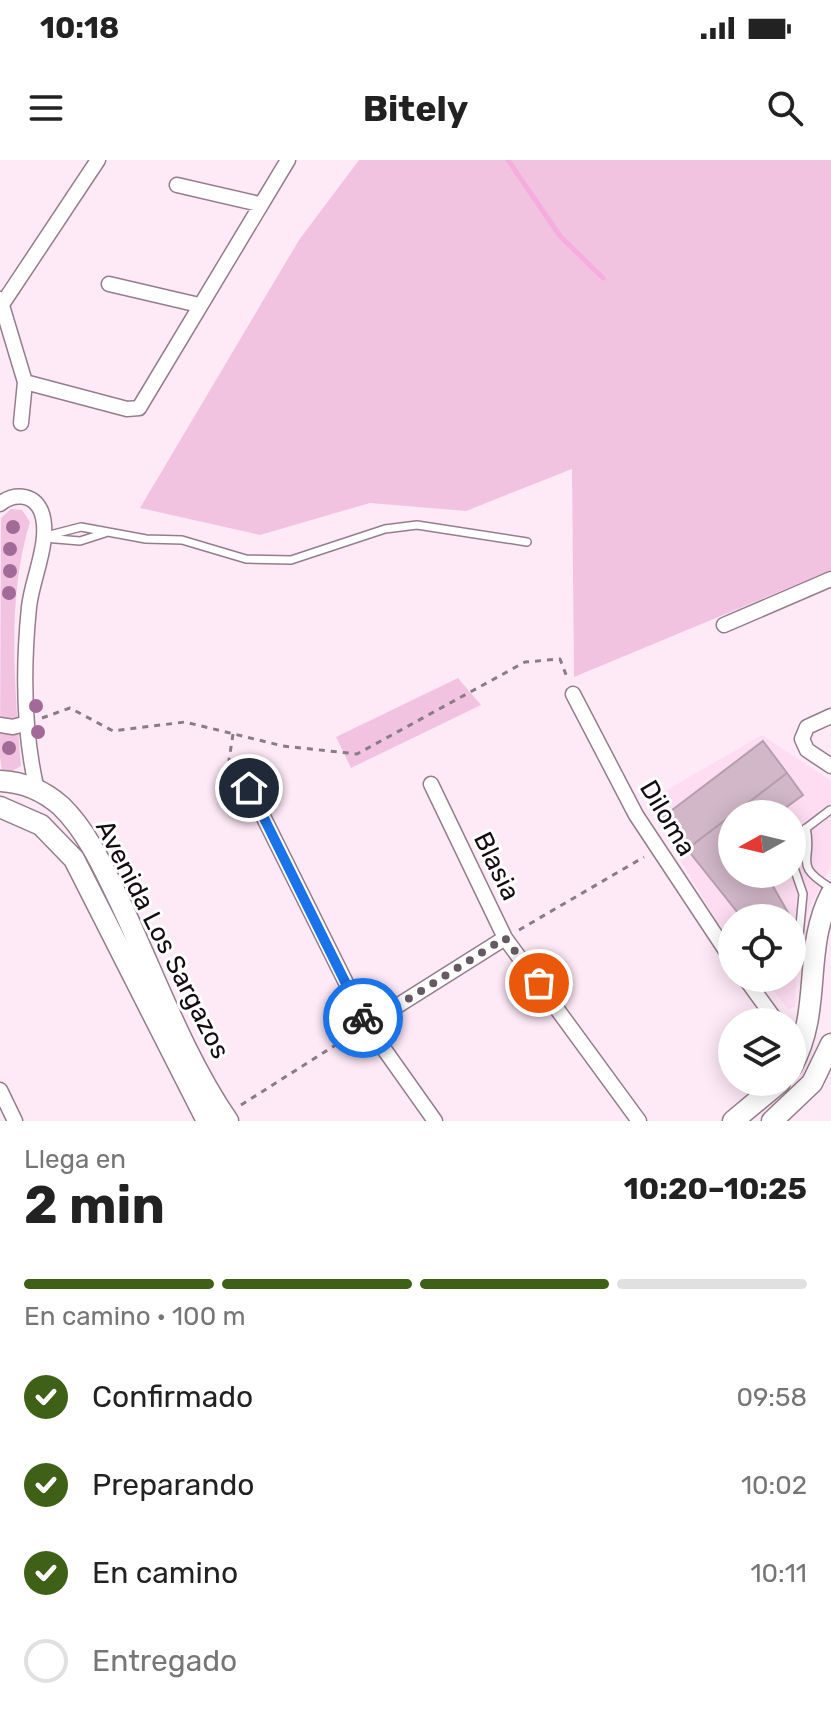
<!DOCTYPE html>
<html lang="es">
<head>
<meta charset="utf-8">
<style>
  :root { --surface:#fff; --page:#f6f6f6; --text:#222; --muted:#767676; --line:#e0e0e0; --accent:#3f6117 }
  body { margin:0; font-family:Rubik,sans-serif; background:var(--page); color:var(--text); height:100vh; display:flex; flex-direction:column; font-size:30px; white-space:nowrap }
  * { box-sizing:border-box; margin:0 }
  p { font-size:26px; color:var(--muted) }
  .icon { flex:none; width:44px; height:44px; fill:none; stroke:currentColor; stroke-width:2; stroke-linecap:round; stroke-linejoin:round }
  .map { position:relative; height:961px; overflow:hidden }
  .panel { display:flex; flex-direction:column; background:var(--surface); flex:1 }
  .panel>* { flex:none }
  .needle { width:52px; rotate:262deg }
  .controls { position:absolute; left:718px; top:640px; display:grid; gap:16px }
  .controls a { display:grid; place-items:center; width:88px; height:88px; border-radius:50%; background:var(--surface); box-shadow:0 4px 20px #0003; font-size:40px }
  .pin { position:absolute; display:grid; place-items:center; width:68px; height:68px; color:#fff; margin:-34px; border:4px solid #fff; border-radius:50%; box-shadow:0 2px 8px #0007 }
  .courier { position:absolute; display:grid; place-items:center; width:80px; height:80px; margin:-40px; border:6px solid #1a73e8; border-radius:50%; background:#fff; color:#222; box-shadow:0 2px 10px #0007 }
  .summary em { font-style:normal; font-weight:700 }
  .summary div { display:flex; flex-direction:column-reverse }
  .summary { display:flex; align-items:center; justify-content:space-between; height:136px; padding:0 24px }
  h1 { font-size:52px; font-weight:700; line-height:60px }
  .bar { display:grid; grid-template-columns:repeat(4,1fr); gap:12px 8px; align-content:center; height:96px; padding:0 24px }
  .bar i { height:10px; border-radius:6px; background:var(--line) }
  .bar .on { background:var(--accent) }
  .bar p { grid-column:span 4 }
  ol { padding:0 24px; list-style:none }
  li { display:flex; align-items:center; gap:24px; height:88px }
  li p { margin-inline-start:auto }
  li .icon { padding:8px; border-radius:50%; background:var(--accent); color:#fff; stroke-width:4 }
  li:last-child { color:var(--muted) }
  li i { width:44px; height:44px; border:4px solid var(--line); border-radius:50% }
  .status { display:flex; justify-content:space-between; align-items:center; height:56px; padding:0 40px; background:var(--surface); direction:ltr }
  .status svg { height:22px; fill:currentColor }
  header { display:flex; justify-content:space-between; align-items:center; height:104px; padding:0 24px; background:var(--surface); font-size:36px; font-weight:700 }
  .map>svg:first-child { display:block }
  .built { fill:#feddf2; fill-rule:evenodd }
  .green { fill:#f2c3e1 }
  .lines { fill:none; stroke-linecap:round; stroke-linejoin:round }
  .stream { stroke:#f4addd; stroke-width:5 }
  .building { fill:#d1b7c8; stroke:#b79eae; stroke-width:2 }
  .lane-casing { stroke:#957d8c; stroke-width:10 }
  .street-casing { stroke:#957d8c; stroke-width:17 }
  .secondary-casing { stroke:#957d8c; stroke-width:23 }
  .path { stroke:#8a7b85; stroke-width:3; stroke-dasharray:6 6; stroke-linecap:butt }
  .lane { stroke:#fff; stroke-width:7 }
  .street { stroke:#fff; stroke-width:14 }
  .secondary { stroke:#fff; stroke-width:20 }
  .tree { fill:#a26a96 }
  .done { stroke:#675962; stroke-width:8; stroke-dasharray:0 14.4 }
  .route { stroke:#1a73e8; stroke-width:10 }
  .labels { text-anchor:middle; stroke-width:6; stroke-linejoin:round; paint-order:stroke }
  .street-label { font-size:26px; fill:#150c12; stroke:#fff }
</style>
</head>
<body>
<div class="status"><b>10:18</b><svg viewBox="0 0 49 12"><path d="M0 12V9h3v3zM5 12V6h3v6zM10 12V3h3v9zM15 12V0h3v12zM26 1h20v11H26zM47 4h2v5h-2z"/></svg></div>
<header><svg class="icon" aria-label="menu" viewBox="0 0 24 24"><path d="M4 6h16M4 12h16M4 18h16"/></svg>Bitely<svg class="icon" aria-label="search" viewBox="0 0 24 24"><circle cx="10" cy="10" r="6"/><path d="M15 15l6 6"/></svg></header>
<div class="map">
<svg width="831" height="961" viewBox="0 0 831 961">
  <rect width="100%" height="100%" fill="#fee9f7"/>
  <path class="built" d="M762 575 831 621V706L809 748 797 801 795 847 788 849 763 818H792V758H732V780L716 760 646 642ZM732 654H792V714H732Z"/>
  <path class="green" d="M359 0H831V410L574 517 572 309 466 351 370 343 260 375 140 348 299 80Z
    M11 349 22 350 30 362C6 440 15 526 21 606L11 612 2 610 0 598 1 358Z
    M458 518 481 545 351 608 336 577Z"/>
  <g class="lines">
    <path class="stream" d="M508 0 560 76 603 118"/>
  </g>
  <path class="building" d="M763 581 787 613 687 689 663 657Z
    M787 613 803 635 777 654H734Z
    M732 655V714H766L790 756 788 758H742L687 689Z"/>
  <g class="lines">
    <g class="lane-casing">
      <path id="lane" d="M46 376 81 367 146 379 182 380 246 399 291 400 385 369 417 365 527 382
        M44 378 80 381 105 373
        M806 668C814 701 791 704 831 728
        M792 679 830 650
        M792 702 803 734 799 776 792 779"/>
    </g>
    <g class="street-casing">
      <path id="street" d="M177 25 259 44
        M109 124 199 145
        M0 139 25 222 21 263
        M3 143 98 0
        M25 222 127 249 139 248 288 0
        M0 344C13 333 33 333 41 351 52 379 32 418 29 447 23 507 23 571 37 630
        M724 465 831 419
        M573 534 636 655 732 800
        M831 556 807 567 802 579 807 590 831 606
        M0 565 13 567 27 563
        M431 624 505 778 639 961
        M249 628 367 865 435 961
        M745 818 777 862
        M367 865 505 778
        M0 930 15 961"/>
    </g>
    <g class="secondary-casing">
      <path id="secondary" d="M0 621C23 622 44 631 61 646 87 671 104 709 119 740 154 813 182 894 228 961
        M0 647 41 665 74 699 207 961
        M792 906C823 849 802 790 831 734
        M733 961 780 922
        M772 961 812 923 831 884"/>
    </g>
    <path class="path" d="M42 558 70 548 113 571 185 562 283 586 357 594 525 502 560 499 568 520
      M233 574 229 600 239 615
      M519 770 644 697
      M241 945 353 874"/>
    <use href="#lane" class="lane"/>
    <use href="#street" class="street"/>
    <use href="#secondary" class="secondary"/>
  </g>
  <g class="tree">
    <circle cx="13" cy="367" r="7"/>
    <circle cx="10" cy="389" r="7"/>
    <circle cx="10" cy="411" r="7"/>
    <circle cx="9" cy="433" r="7"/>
    <circle cx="36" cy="546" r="7"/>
    <circle cx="38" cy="572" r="7"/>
    <circle cx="9" cy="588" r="7"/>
  </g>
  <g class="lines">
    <path class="done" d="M363 858 367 865 505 778 539 823"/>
    <path class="route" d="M249 628 363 858"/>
  </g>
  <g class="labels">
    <g class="street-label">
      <text transform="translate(668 658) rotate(59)" y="9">Diloma</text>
      <text transform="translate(497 706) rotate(64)" y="9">Blasia</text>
      <text transform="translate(163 779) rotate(63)" y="9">Avenida Los Sargazos</text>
    </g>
  </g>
</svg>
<div class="controls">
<a><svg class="needle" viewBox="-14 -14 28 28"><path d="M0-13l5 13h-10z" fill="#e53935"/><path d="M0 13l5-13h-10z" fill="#767676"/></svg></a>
<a><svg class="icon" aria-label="locate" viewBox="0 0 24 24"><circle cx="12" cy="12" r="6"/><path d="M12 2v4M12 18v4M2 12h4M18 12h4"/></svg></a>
<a><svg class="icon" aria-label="layers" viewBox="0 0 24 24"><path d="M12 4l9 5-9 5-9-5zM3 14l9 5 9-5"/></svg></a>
</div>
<div class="pin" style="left:539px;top:823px;background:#ea580c"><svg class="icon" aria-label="bag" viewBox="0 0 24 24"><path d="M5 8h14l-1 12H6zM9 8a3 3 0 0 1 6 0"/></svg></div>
<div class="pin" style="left:249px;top:628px;background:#1f2937"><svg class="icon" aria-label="home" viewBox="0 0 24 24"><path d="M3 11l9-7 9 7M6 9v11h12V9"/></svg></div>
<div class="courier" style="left:363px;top:858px"><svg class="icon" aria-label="bike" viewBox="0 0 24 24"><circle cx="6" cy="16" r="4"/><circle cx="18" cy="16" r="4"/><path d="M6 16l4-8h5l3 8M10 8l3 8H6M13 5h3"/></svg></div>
</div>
<section class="panel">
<div class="summary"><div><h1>2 min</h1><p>Llega en</p></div><em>10:20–10:25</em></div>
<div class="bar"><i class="on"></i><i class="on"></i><i class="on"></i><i></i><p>En camino · 100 m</p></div>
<ol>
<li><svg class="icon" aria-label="check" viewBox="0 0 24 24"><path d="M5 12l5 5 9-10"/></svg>Confirmado<p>09:58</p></li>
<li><svg class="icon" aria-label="check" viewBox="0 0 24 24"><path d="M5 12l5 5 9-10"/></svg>Preparando<p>10:02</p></li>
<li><svg class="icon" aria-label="check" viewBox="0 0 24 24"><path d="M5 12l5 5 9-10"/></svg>En camino<p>10:11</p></li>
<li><i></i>Entregado</li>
</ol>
</section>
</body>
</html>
